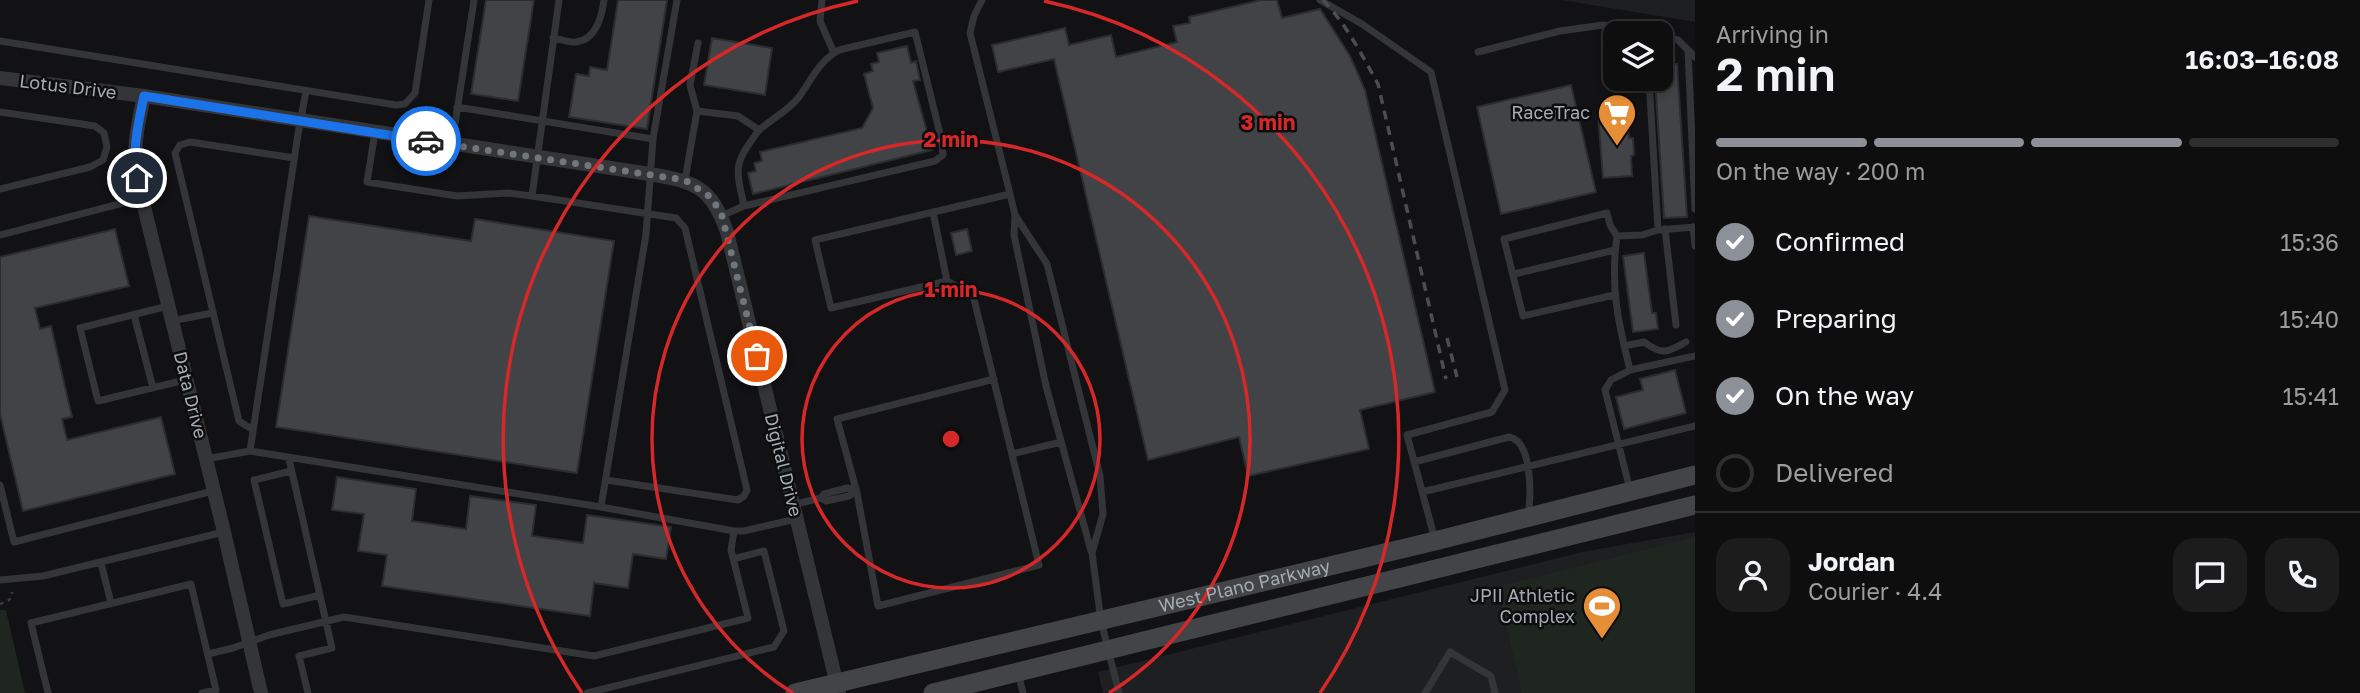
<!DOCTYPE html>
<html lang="en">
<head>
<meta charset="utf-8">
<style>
  :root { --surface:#0e0e0f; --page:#1c1c1d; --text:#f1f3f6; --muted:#9b9c9e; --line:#2e2e2f; --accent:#8c9099 }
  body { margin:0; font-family:"Golos Text",sans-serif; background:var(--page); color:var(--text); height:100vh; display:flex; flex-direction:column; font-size:26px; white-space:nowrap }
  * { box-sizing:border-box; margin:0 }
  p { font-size:23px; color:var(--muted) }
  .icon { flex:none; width:38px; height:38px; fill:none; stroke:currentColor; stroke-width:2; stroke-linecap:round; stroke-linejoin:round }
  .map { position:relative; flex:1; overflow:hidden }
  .sheet { display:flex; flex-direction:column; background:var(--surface); width:665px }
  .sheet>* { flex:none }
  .fabs { position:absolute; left:1603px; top:21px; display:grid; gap:14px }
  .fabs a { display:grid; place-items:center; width:70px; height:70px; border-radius:14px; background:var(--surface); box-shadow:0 4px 10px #0003,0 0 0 2px var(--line); font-size:35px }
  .pin { position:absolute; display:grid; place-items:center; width:60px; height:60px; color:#fff; margin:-30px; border:4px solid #fff; border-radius:50%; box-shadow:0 2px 7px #0007 }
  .courier { position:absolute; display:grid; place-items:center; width:70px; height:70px; margin:-35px; border:5px solid #1a73e8; border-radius:50%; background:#fff; color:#222; box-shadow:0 2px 9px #0007 }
  .head em { font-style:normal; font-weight:600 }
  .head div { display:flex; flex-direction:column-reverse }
  .head { display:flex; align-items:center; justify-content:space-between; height:119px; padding:0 21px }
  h1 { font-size:46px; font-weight:600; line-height:52px }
  .bar { display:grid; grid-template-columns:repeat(4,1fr); gap:10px 7px; align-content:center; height:84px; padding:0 21px }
  .bar i { height:9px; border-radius:5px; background:var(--line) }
  .bar .current { background:var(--accent) }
  .bar p { grid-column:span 4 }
  .line { display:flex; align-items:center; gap:18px; padding:0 21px; border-top:2px solid var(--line) }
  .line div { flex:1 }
  .round { display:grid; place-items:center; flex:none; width:74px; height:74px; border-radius:21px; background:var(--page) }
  ol { padding:0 21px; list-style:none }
  li { display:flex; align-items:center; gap:21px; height:77px }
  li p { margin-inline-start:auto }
  li .icon { padding:7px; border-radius:50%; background:var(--accent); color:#fff; stroke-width:4 }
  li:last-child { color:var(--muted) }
  li i { width:38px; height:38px; border:4px solid var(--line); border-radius:50% }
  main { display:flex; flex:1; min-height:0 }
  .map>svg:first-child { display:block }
  .built { fill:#1e1f21 }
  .green { fill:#1f261f }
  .building { fill:#414347; stroke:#2c2d30; stroke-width:2 }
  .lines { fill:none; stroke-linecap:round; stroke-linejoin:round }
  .path { stroke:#393c3f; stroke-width:2.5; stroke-dasharray:3.5 5; stroke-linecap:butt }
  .lane { stroke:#333538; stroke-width:7 }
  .street { stroke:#333538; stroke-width:14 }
  .secondary { stroke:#424448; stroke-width:19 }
  .rail { stroke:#4b4d51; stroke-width:3.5; stroke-dasharray:9 7; stroke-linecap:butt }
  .done { stroke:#71767b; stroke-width:7; stroke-dasharray:0 12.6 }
  .route { stroke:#1a73e8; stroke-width:9 }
  .ring { fill:none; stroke:#d62828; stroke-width:3.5 }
  .labels { text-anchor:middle; stroke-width:5; stroke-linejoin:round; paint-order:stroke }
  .street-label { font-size:18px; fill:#a4acb3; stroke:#0d0d0f }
  .poi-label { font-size:18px; fill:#a4acb3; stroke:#0d0d0f; text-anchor:end }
  .centre { fill:#d62828; stroke:#0d0d0f; stroke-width:3.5 }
  .ring-label { font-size:21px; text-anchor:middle; font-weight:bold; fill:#d62828; stroke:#0d0d0f; stroke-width:5; stroke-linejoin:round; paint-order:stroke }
</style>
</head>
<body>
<main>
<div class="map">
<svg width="1695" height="693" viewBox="0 0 1695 693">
  <rect width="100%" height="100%" fill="#121214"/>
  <path class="built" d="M1562 0H1695V22Z
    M1695 532V693H1103L1098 672 1582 552Z"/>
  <path class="green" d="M1695 537V693H1522L1497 587Z
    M0 610H6L25 693H0Z"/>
  <path class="building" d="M486 0H534L518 101 471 94Z
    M618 0H667L647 129 569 117 576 74 589 76 590 67 607 70Z
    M1261 0H1277L1282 18 1320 9 1350 56 1365 90 1435 392 1360 410 1369 449 1248 476 1239 437 1148 460 1054 59 998 72 992 45 1065 28 1069 45 1111 35 1116 57 1177 42 1173 26 1190 23 1189 17Z
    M712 38 772 48 765 95 704 85Z
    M907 46 911 63 916 61 920 80 913 81 932 150 753 194 748 173 756 171 754 163 762 161 760 152 862 128 873 108 864 74 873 71 871 64 879 62 877 53Z
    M1677 64 1687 217 1664 218 1655 79H1661V65Z
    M1571 85 1596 192 1501 214 1477 107Z
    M1627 110 1629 138H1633L1634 155 1631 156 1632 176 1603 178 1598 114Z
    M309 216 471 241 475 219 614 241 577 473 276 427Z
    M115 229 129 286 35 308 40 329 51 326 72 417 62 419 67 440 161 417 175 474 23 511 0 414V257Z
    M967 229 972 251 956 255 951 233Z
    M1644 253 1652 313H1656L1658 329 1633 332 1623 256Z
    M1675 370 1686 413 1624 429 1616 397 1643 390 1640 379Z
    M337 477 416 489 412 521 466 529 470 496 536 505 532 536 583 543 587 515 671 527 666 559 633 554 628 588 594 583 590 616 382 586 387 555 358 551 364 514 332 510Z"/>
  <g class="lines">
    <path class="path" d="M0 604C7 602 12 600 12 592"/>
    <path class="lane" d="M822 0 820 21 834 53
      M982 0 974 16 970 33 1010 194 1015 215 1047 264 1100 476 1103 514 1092 553 1101 621 1119 693
      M1320 0 1362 24 1431 72 1505 390 1492 412 1407 435 1435 540
      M1661 35 1678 40 1695 57
      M553 38C560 39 570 43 576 42 596 40 602 15 604 0
      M0 41 396 105 405 104 415 93 429 0
      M1688 50 1695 209
      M1478 52 1560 31 1603 25 1652 33
      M1649 79 1658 230 1695 227
      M457 107 653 139 677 0
      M697 111 738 116 759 130C734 164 735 166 744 206L721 216
      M0 112 95 126 104 133 107 147 103 160 90 167 0 189
      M375 132 367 182 457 196 508 193 532 196 676 218 685 228 747 490 744 496 738 500 606 480
      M653 139 646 234 601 507 734 531H744L796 519
      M452 144 474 0
      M685 180 697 111 690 85 698 43
      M532 196 559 0
      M744 206 935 161 943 155 942 142 915 32 839 50C818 62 812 79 799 97 789 110 772 119 759 130
      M933 212 947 281 831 308 815 240 1010 194
      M1015 216 1014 235 1046 386 1091 551
      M1693 227 1695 246
      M1665 229 1676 325
      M1658 230 1642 235 1617 236C1610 286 1618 322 1630 370L1695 356
      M0 235 142 198
      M1514 274 1615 250
      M947 281 973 295C995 385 1017 475 1039 565L878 606 857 493 837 419 994 379
      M1614 295 1523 316 1504 239 1607 213 1610 225 1617 236
      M168 306 80 328 98 401 185 380
      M134 315 153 388
      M171 321 212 313
      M1624 346 1644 342C1663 356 1667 352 1686 342
      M253 430 239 421 175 153 180 145 190 142 294 158
      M250 451 298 134 306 91
      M1012 454 1061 442
      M206 459 250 451 601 507
      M289 459 332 648 299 656 308 693
      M1414 462 1509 437C1533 441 1531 497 1528 515
      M291 471 254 480 283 604 320 595
      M0 485 14 542 213 491
      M847 488 856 490 849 496 826 501 821 498 824 494Z
      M1630 490 1605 390 1611 380 1630 370
      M1422 492 1695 426
      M792 505 821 498
      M101 563 111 603
      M0 580 43 576 224 532
      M208 654 233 648 269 635 344 617 594 656 748 618 731 550 734 531
      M1018 672 1023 693
      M48 693 31 623 191 584 216 690 202 693
      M587 693 774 647 784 631 764 551 733 559
      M1425 693 1450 652 1491 676 1495 693"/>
    <path class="street" d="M0 78 144 96 650 174C695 182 711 186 727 232L839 693
      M144 96C138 124 132 149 137 178L224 532 261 693"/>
    <g class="secondary">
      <path id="s1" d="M795 693 1435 541 1695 475"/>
      <path d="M933 693 1695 505"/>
    </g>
    <path class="rail" d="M1323 0C1346 24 1362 55 1378 84L1446 379
      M1447 338 1457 377"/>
  </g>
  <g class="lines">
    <path class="done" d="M426 141 685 180 712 198 722 216 757 356"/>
    <path class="route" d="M137 178C132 149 138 124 144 96L426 141"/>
  </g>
  <g class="ring">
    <circle cx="951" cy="439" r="149"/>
    <path d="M793 693A299 299 0 1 1 1109 693"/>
    <path d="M582 693A448 448 0 0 1 858 1M1044 1A448 448 0 0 1 1320 693"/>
  </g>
  <defs>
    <g id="supermarket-pin" transform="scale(2.0125)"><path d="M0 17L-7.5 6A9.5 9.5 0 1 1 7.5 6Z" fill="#e68e37" stroke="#0d0d0f"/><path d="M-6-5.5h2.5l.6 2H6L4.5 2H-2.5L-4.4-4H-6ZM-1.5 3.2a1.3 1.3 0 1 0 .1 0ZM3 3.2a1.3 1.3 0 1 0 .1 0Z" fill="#fff"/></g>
    <g id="stadium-pin" transform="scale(2.0125)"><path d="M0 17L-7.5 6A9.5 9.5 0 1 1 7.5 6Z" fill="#e68e37" stroke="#0d0d0f"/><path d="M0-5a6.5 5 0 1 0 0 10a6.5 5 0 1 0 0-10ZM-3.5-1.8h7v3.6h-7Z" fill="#fff"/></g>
  </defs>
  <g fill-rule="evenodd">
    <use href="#supermarket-pin" x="1617" y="113"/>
    <use href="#stadium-pin" x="1602" y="606"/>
  </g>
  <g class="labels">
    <g class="street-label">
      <text transform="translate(68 87) rotate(7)" y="6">Lotus Drive</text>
      <text transform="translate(190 395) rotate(76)" y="6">Data Drive</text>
      <text transform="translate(783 465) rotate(76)" y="6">Digital Drive</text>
      <text dy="6" stroke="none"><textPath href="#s1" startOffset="462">West Plano Parkway</textPath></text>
    </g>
    <g class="poi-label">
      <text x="1590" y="119">RaceTrac</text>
      <text x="1575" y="602">JPII Athletic<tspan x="1575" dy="21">Complex</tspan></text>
    </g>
  </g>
  <circle cx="951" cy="439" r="10" class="centre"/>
  <g class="ring-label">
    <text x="1268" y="130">3 min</text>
    <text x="951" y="147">2 min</text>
    <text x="951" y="297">1 min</text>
  </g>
</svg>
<div class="fabs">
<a><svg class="icon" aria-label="layers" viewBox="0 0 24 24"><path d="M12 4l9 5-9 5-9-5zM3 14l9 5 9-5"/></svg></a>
</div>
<div class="pin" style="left:757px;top:356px;background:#ea580c"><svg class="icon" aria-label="bag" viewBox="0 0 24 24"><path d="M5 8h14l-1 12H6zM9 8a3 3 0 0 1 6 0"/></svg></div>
<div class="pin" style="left:137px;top:178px;background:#1f2937"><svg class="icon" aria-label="home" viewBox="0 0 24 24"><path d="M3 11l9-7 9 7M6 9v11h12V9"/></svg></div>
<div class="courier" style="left:426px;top:141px"><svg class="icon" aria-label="car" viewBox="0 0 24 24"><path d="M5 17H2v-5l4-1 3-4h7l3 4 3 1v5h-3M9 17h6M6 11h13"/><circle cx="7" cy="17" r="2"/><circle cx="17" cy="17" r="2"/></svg></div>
</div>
<section class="sheet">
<div class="head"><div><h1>2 min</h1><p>Arriving in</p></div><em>16:03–16:08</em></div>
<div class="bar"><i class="current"></i><i class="current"></i><i class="current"></i><i></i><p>On the way · 200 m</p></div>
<ol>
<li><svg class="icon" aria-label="check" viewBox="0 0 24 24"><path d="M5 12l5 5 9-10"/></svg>Confirmed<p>15:36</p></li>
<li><svg class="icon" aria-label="check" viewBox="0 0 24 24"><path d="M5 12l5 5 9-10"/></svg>Preparing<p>15:40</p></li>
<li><svg class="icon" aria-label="check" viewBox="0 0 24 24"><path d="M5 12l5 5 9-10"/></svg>On the way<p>15:41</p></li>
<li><i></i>Delivered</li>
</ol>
<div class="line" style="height:126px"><a class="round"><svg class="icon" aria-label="person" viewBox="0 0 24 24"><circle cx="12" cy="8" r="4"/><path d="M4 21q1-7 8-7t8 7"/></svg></a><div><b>Jordan</b><p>Courier · 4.4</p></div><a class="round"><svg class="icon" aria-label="chat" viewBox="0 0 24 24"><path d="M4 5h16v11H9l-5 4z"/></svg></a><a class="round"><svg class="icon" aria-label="phone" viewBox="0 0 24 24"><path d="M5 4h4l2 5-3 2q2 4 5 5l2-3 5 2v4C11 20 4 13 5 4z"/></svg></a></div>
</section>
</main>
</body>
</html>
